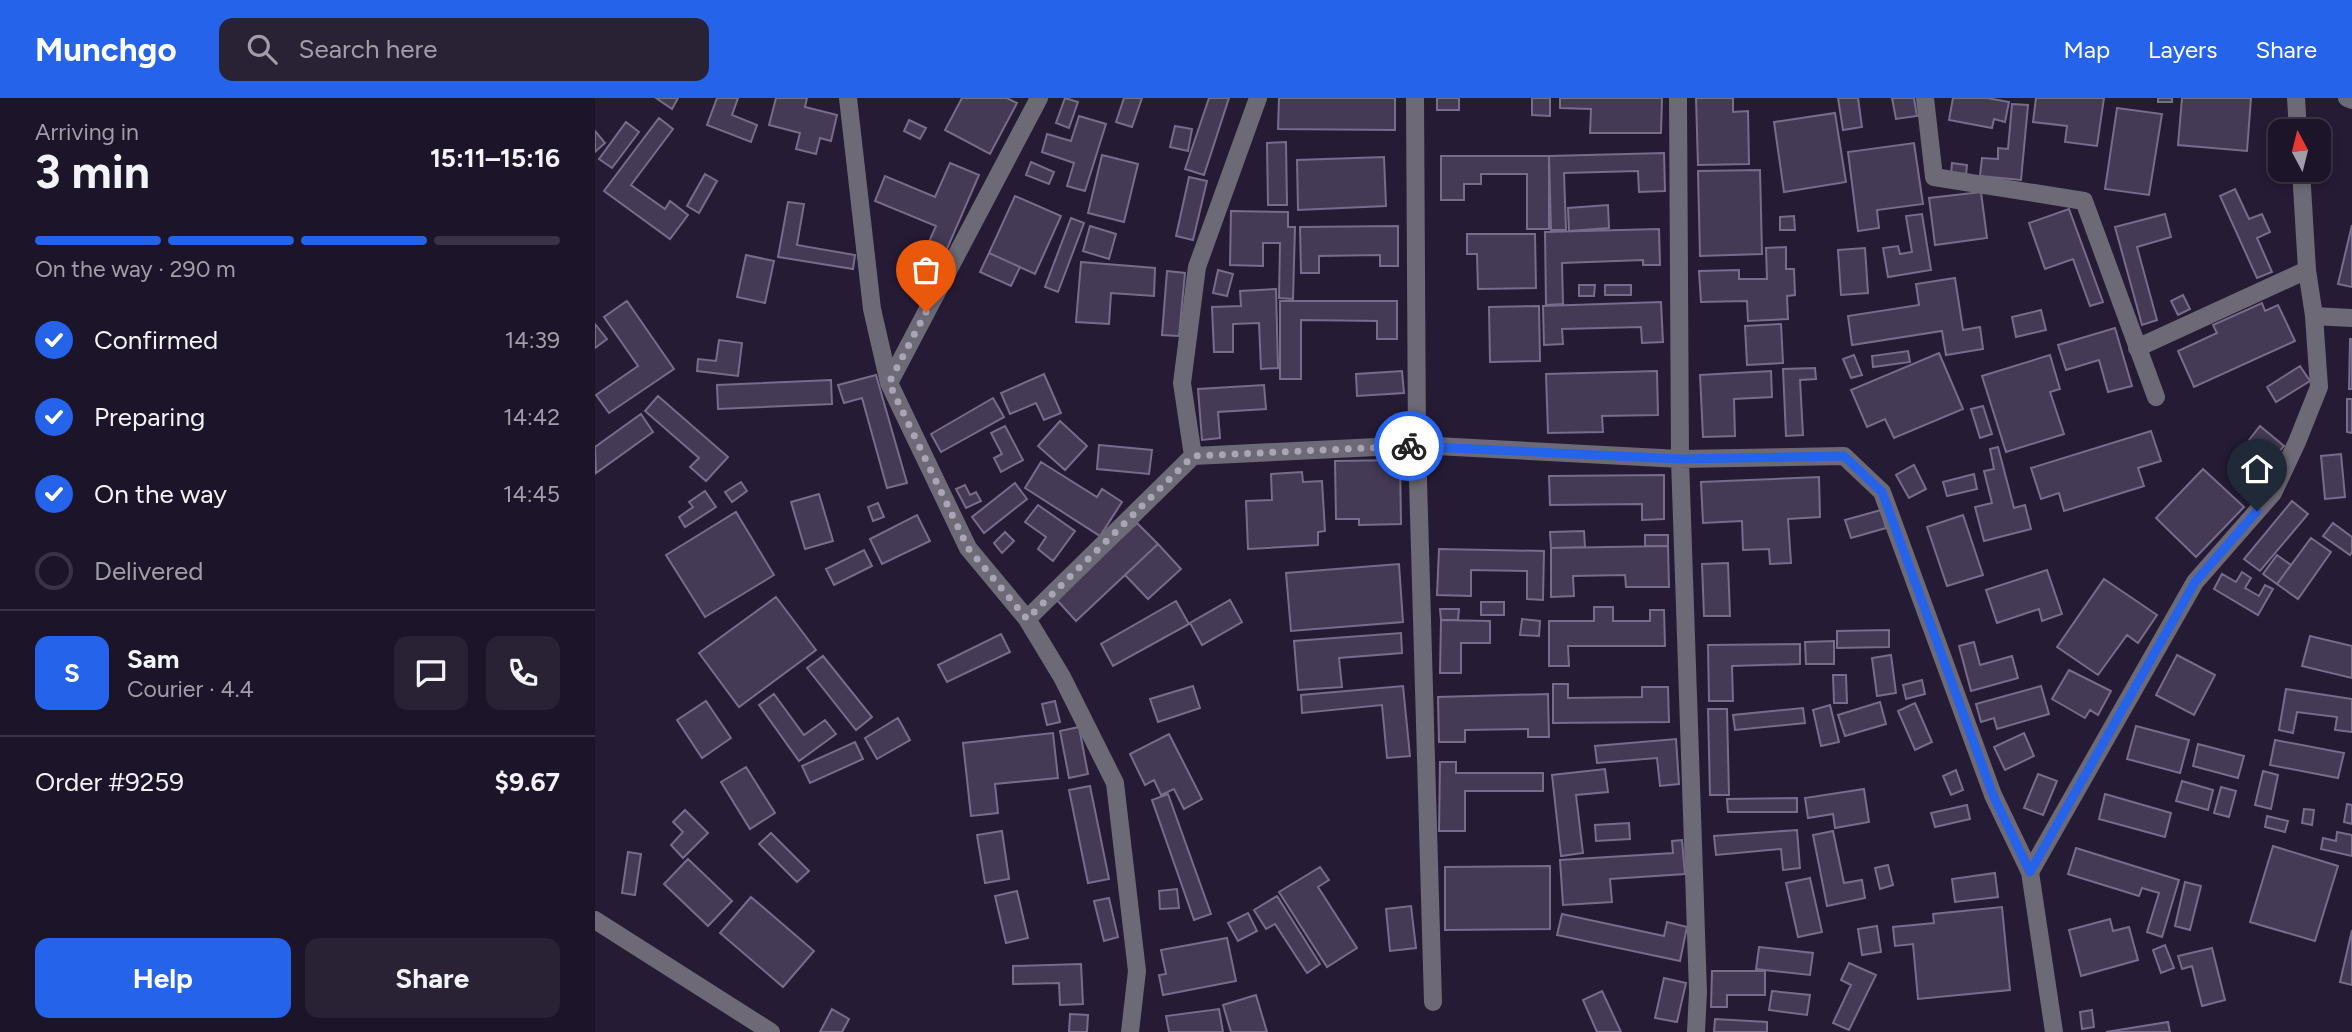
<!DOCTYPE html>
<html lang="en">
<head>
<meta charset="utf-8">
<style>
  :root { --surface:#1c1428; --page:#292134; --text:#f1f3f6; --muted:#a09ea8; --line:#3a3345; --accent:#2563eb }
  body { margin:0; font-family:Figtree,sans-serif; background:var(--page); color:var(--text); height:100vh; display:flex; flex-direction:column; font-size:26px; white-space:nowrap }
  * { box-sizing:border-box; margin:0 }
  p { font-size:23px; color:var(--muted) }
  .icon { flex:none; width:38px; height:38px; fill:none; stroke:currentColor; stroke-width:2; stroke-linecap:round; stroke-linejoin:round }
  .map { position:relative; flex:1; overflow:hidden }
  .drawer { display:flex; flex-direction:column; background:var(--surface); width:595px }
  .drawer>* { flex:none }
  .needle { width:46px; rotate:353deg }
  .tools { position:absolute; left:1673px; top:21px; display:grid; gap:14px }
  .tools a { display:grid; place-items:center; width:63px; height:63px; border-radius:14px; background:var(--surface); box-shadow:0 4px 10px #0003,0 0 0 2px var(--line); font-size:35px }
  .pin { position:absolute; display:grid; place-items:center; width:60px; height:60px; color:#fff; margin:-72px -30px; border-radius:50% 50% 50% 0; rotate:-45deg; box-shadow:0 0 7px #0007 }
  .pin .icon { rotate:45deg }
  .courier { position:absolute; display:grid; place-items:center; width:70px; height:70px; margin:-35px; border:5px solid #2563eb; border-radius:50%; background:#fff; color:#222; box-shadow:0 2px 9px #0007 }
  .overview em { font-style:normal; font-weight:700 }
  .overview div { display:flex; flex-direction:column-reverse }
  .overview { display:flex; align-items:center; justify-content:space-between; height:119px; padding:0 35px }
  h1 { font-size:46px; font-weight:700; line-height:52px }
  .bar { display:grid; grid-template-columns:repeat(4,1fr); gap:10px 7px; align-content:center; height:84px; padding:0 35px }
  .bar i { height:9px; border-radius:5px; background:var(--line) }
  .bar .current { background:var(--accent) }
  .bar p { grid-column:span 4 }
  .line { display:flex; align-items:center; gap:18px; padding:0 35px; border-top:2px solid var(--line) }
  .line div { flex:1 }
  .round { display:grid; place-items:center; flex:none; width:74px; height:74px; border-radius:14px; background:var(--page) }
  ol { padding:0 35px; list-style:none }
  li { display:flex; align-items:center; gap:21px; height:77px }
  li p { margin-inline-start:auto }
  li .icon { padding:7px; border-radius:50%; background:var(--accent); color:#fff; stroke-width:4 }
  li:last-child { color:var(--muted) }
  li i { width:38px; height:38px; border:4px solid var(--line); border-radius:50% }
  .cta { display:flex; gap:14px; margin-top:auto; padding:14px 35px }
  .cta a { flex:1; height:80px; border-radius:14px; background:var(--accent); color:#fff; font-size:28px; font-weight:700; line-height:80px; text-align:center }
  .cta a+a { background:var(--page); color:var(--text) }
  header { display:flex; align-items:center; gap:42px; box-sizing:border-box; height:98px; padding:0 35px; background:var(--accent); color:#fff }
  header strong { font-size:33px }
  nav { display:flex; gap:38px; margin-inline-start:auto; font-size:24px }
  .search { width:490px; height:63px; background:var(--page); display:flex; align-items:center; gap:18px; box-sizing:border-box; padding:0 24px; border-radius:14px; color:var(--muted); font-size:26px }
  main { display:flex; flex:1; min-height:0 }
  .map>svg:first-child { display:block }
  .building { fill:#443a56; stroke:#766c8b; stroke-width:2 }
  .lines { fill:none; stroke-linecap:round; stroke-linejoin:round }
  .minor { stroke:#6d6976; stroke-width:18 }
  .done { stroke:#aba4b7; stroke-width:7; stroke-dasharray:0 12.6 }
  .route { stroke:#2563eb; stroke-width:9 }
</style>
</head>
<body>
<header>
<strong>Munchgo</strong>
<div class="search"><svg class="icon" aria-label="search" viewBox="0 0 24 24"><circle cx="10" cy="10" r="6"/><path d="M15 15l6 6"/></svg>Search here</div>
<nav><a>Map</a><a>Layers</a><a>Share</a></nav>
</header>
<main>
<section class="drawer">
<div class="overview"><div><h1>3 min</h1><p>Arriving in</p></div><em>15:11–15:16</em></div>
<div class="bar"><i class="current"></i><i class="current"></i><i class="current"></i><i></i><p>On the way · 290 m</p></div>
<ol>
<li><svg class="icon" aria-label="check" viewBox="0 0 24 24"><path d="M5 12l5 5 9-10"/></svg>Confirmed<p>14:39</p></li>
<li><svg class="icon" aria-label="check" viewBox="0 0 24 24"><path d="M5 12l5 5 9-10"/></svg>Preparing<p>14:42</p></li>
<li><svg class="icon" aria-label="check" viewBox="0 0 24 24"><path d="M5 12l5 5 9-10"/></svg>On the way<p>14:45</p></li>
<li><i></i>Delivered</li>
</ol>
<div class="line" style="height:126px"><b class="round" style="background:var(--accent);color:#fff">S</b><div><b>Sam</b><p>Courier · 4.4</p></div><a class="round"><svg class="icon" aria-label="chat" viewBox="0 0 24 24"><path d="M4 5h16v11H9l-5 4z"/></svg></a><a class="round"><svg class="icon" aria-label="phone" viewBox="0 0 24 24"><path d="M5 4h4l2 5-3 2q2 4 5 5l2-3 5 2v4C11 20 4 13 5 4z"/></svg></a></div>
<div class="line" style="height:91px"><div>Order #9259</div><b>$9.67</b></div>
<div class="cta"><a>Help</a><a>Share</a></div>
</section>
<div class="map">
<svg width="1757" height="934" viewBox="0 0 1757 934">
  <rect width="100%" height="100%" fill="#251b35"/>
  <path class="building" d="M61 0H83L77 11Z
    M122 0H143L137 17 162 27 156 44 112 27Z
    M181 0H212L210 9 242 17 236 43 225 40 221 56 201 51 205 35 174 27Z
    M367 0H412L422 5 395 56 350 32Z
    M470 0 483 4 474 30 461 25Z
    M529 0H547L537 29 521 24Z
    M614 0H634L609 77 590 71Z
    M684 0H800V32L683 31Z
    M842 0H864V12H842Z
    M937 0H955V18L937 17Z
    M965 0H1067L1066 35H995L996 11 965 10Z
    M1101 0H1138V14L1153 13 1154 66 1103 67Z
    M1243 0H1263L1267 29 1248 32Z
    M1297 0H1319L1322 18 1301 21Z
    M1358 0H1392L1414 4 1410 24 1399 21 1397 30 1354 22Z
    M1441 0H1509L1502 48 1470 44 1472 28 1438 24Z
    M1563 0H1577V4H1563Z
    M1587 0H1656L1652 53 1583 47Z
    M1417 6 1433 7 1426 82 1385 78 1387 60 1403 61V50L1413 51Z
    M1522 10 1567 16 1554 97 1510 91Z
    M1240 15 1251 84 1189 94 1179 24Z
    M484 18 511 26 490 93 472 88 479 65 447 54 452 36 476 43Z
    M64 20 78 31 36 87 70 111 75 103 93 117 75 141 9 93Z
    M314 22 331 30 325 41 309 33Z
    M31 24 44 34 17 70 4 61Z
    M580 28 597 31 593 53 575 49Z
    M0 33 10 45 0 54Z
    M691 44 692 107H673L672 45Z
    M1319 45 1328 106 1282 112 1284 130 1263 133 1253 54Z
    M1069 55 1070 93 1044 94 1043 73 969 75 971 132H956L954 58Z
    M507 57 543 66 529 124 493 115Z
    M846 58H954V131H932V76H886V86H869V102H846Z
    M789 59 791 108 703 112 702 62Z
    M436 64 459 74 454 86 431 77Z
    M355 65 384 77 339 181 321 173 341 128 280 103 290 78 340 99Z
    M1357 65 1372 67 1371 77 1356 76Z
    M1165 72 1167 156 1105 158 1103 73Z
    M110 76 122 83 104 115 92 108Z
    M594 79 612 83 598 142 581 138Z
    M1640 91 1654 121 1667 116 1675 134 1662 140 1677 174 1662 180 1625 98Z
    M1386 94 1392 140 1340 147 1334 100Z
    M420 98 466 118 440 176 394 155Z
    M193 104 209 106 202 147 260 157 258 171 183 159Z
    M1013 107 1014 130 974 133 973 110Z
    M1474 111 1508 204 1495 208 1478 161 1450 171 1434 125Z
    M636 113 693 114V129H700L698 201 684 200 685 145H668V168L635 167Z
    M1327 116 1336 172 1293 179 1288 150 1303 148 1305 156 1317 154 1311 118Z
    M1570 116 1576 139 1542 149 1562 222 1547 227 1520 129Z
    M1199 118 1200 132H1185V119Z
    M476 120 489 125 463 194 450 189Z
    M1757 127V189L1743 186Z
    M495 128 521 136 514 161 488 153Z
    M803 128V168H785V157L724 158V175H706L705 129Z
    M1064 131 1065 167H1048V162L967 165 968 206 951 207 950 134Z
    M872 136H940L941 190 883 191 882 156H872Z
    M1191 149V171H1199L1200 197 1192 198 1193 221 1153 223 1152 203 1106 204 1104 173 1144 172V181H1172L1171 150Z
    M1270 150 1273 195 1246 197 1243 152Z
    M394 155 425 169 416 188 385 174Z
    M151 157 179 163 170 205 142 199Z
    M486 164 560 170 559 198 516 195 514 226 481 224Z
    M623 172 638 176 632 198 618 195Z
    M572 173 590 175 584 238 567 237Z
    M1360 180 1368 232 1385 229 1388 251 1351 257 1347 233 1257 247 1253 218 1324 207 1321 186Z
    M984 187H1000L999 198H984Z
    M1010 187H1036V197H1010Z
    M681 191 683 270 666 271 664 225 638 226V254H619L617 209 646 208 645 193Z
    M1588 197 1595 211 1583 217 1576 203Z
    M32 203 79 271 14 315 1 297 43 268 9 219Z
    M685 203H802V241H782V223L706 222V281H685Z
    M1066 204 1068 244 1047 245 1046 229 967 231 968 246 949 247 948 208Z
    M1667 205 1670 213 1683 207 1700 243 1599 289 1583 253 1622 235 1618 227Z
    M944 208 945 263 895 264 894 209Z
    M1446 212 1451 232 1421 239 1417 219Z
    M0 226 12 241 0 250Z
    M1186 226 1188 265 1152 267 1150 228Z
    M1520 230 1537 288 1513 294 1504 262 1471 272 1463 247Z
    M1755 241H1757V291H1754Z
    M124 242 147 245 143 278 102 273 103 261 121 263Z
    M1313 253 1315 264 1278 269 1277 258Z
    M1344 255 1368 311 1299 340 1290 321 1272 329 1256 292Z
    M1259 257 1267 277 1256 280 1248 261Z
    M1455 257 1465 291 1455 294 1469 336 1411 354 1387 278Z
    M1705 268 1715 283 1681 304 1672 289Z
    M1220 270 1221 281 1205 282 1208 337 1191 338 1188 271Z
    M807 273 809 295 762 298 761 276Z
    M1062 273 1063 317 1007 318 1008 334 953 335 951 276Z
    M1176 273 1177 299 1139 301 1140 338 1108 339 1105 277Z
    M449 276 466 315 449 322 441 305 415 316 406 295Z
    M281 277 312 385 292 390 267 300 249 305 243 287Z
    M236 282 237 306 123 311 122 287Z
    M669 287 671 311 623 314 625 340 607 342 603 291Z
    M63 298 133 359 111 383 95 369 104 360 50 313Z
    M398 300 409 319 346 354 336 336Z
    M1752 301H1757V335L1752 334Z
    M1388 308 1397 336 1385 340 1376 311Z
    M46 316 58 334 1 375 0 349Z
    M465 323 492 348 470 372 443 348Z
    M410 328 428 362 406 374 399 360 407 356 396 335Z
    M1665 328 1689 348 1655 389 1638 375 1660 347 1654 342Z
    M1556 333 1566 363 1543 370 1549 388 1469 413 1464 395 1446 401 1436 370Z
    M504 347 557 352 554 376 502 371Z
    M1403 349 1419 410 1430 407 1436 431 1389 443 1380 409 1397 405 1389 373 1399 371 1395 351Z
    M1746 356 1750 399 1730 401 1726 358Z
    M805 362 806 426 764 427V421H741L740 363Z
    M446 364 502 399 507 391 527 404 505 438 430 390Z
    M1319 367 1331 391 1314 400 1301 377Z
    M1608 371 1649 409 1601 459 1561 420Z
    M707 374 708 384 727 383 730 433 723 434V447L653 451 651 403 677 402 676 376Z
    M1379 376 1382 391 1352 398 1348 384Z
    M1069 377V421L1047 422V406L955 407 954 378Z
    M1224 379 1225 419 1193 421 1196 465 1175 466 1174 451 1148 452 1147 423 1108 425 1106 384Z
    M146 384 152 393 137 404 130 394Z
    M420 385 432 401 389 435 377 419Z
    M370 387 375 397 381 394 386 403 371 410 361 391Z
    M110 393 121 409 90 429 84 419 98 409 94 404Z
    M224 396 238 443 210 451 196 404Z
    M1697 403 1713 416 1665 473 1649 461Z
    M283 405 289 419 278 423 273 409Z
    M443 407 480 433 458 463 443 451 451 439 430 424Z
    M1286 412 1291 430 1256 440 1250 422Z
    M141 414 179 477 110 519 71 457Z
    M322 417 335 443 287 466 275 441Z
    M1368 417 1388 477 1352 488 1332 429Z
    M542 425 563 446 481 523 461 501Z
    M1738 425 1757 439V454L1755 457 1728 438Z
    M989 433 990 449 956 450 955 434Z
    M410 434 419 443 407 455 399 445Z
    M1050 437H1073V448H1050Z
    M1716 440 1736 454 1703 501 1682 486Z
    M563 446 586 471 553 501 530 477Z
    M1073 448 1074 489H1031L1030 477 978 478 979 498 956 499V450Z
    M844 451 949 453 948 502 932 501V473L876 472V498L842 497Z
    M269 452 277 468 239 487 231 471Z
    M1682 457 1696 467 1682 486 1668 476Z
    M1133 465 1135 518H1109L1107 466Z
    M804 466 808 524 696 533 691 475Z
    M1452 472 1467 516 1447 523 1444 511 1402 525 1391 492Z
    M1647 474 1656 480 1650 490 1664 498 1670 487 1678 491 1663 517 1619 491 1627 476 1641 484Z
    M1509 481 1562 517 1543 545 1532 537 1503 577 1462 549Z
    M181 499 221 552 144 609 104 555Z
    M635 502 647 524 607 547 595 525Z
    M581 503 594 526 518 568 506 546Z
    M886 504H909V517H886Z
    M999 509H1018V523H1055V512H1069L1070 548H973L974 568H954V523H999Z
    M845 511H864L863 522H846Z
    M927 521 945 523 944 538 925 537Z
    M846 522 895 523V545H866V575H845Z
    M1294 532V549L1242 550V533Z
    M806 535 807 555 744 560 747 589 703 592 699 543Z
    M406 536 415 554 352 584 343 567Z
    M1715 538 1757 548V580L1707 568Z
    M1239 543V566H1211L1210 544Z
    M1379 544 1385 567 1417 558 1423 580 1376 593 1364 548Z
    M1205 546V566L1137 568 1138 603H1114L1113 547Z
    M1296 557 1301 595 1282 598 1277 560Z
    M1582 557 1620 577 1599 617 1561 597Z
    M228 558 277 619 261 632 212 570Z
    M1474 572 1516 593 1503 617 1495 612 1490 620 1457 601Z
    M1238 577H1251L1252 605H1239Z
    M1327 582 1330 596 1311 601 1308 587Z
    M958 586H973V600L1047 599V589H1073L1074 624 958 625Z
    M598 588 605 610 563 624 555 601Z
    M808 588 815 658 792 660 787 607 707 615 706 597Z
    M1446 588 1454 616 1402 631 1399 620 1386 624 1381 606Z
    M1691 591 1757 601V634L1740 632 1742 619 1702 614 1698 635 1684 632Z
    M179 596 209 637 230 622 241 636 204 663 164 607Z
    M953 596 954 639H933V631L870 632V644H844L843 599Z
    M111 603 136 640 107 660 82 622Z
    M460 603 465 624 452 627 447 606Z
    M1285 604 1291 626 1250 638 1243 617Z
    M1320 605 1337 644 1320 652 1303 613Z
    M1235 607 1244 644 1226 648 1218 612Z
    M1208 610 1210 625 1140 632 1138 617Z
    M1113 611H1132L1134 697H1115Z
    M303 620 315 642 282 661 270 640Z
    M1541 628 1594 642 1585 675 1532 661Z
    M484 629 493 676 474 680 465 633Z
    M458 635 463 680 400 686 403 715 376 718 368 645Z
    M1429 635 1439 658 1410 672 1399 649Z
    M574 636 607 701 589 711 579 691 566 697 559 682 550 687 535 656Z
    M1081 641 1084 686 1065 688 1062 660 1002 665 1000 648Z
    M1680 642 1749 655 1743 680 1675 667Z
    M260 644 268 661 215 685 207 668Z
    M1603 646 1649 658 1643 680 1598 668Z
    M845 664H861V675H948V693H870V733H844Z
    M151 669 180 715 155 731 126 684Z
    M1010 671 1013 694 981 697 988 755 966 758 957 677Z
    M1361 672 1368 692 1356 697 1348 678Z
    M1668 673 1683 677 1676 711 1660 707Z
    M1443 676 1462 683 1448 717 1429 710Z
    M1587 683 1618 692 1613 712 1581 703Z
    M495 688 514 781 493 785 474 692Z
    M1626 689 1641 693 1634 719 1619 715Z
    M1269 691 1274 724 1240 730 1238 716 1213 720 1210 700Z
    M573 696 616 816 599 822 557 702Z
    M1510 696 1576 715 1570 739 1504 721Z
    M1202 700V714H1133L1132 701Z
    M1752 706 1757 707V726L1749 724Z
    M1372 707 1375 721 1340 729 1336 715Z
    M1709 711 1719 712 1717 727 1707 725Z
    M90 712 113 735 88 760 76 747 88 734 78 724Z
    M1672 718 1693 723 1690 734 1670 729Z
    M1034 725 1035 741 1001 743 1000 727Z
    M1202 732 1205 770 1188 772 1186 751 1121 757 1119 738Z
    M407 733 414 781 390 785 382 737Z
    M1238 733 1249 785 1267 782 1270 800 1232 808 1218 737Z
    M1742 734 1757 737V758L1726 751 1728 740 1741 743Z
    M176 735 214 773 202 784 164 746Z
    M1087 742 1090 776 1015 781 1017 804 968 807 965 762 1078 755 1077 743Z
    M1678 748 1743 768 1720 843 1655 824Z
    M1481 750 1584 782 1567 839 1552 834 1564 795 1547 790 1544 798 1473 776Z
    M33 754 46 756 40 797 27 795Z
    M93 761 137 803 113 828 69 786Z
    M1293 767 1298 787 1285 791 1280 770Z
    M955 768V831L850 832V769Z
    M725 769 734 782 723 789 762 850 732 869 684 794Z
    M1400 775 1403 799 1360 804 1357 781Z
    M1215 780 1227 834 1203 839 1191 785Z
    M1590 784 1606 788 1595 832 1580 828Z
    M582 791 584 810 565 811 564 793Z
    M422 793 433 840 411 845 400 798Z
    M682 798 725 866 712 875 680 826 671 831 659 812Z
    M156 799 219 853 188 889 125 835Z
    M514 800 523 839 509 843 499 803Z
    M816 808 821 850 795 853 791 811Z
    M1407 809 1415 892 1323 901 1318 846 1300 848 1298 829 1339 825 1338 816Z
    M653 815 662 833 643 843 633 825Z
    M967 816 1069 838 1072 824 1092 829 1085 863 962 837Z
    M1515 821 1518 833 1534 829 1543 862 1486 878 1474 832Z
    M1282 828 1286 854 1267 857 1263 831Z
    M1757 832V887L1745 884Z
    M632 840 641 883 568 897 564 877 571 876 566 852Z
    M1570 847 1579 870 1566 875 1558 852Z
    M1164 849 1218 855 1215 877 1161 871Z
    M1617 850 1630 902 1607 908 1597 868 1587 871 1583 858Z
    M1254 865 1281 877 1254 932 1238 925 1256 887 1246 882Z
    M486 866 488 906 465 907 464 885 418 886V868Z
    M1117 873H1170V897H1132V909H1116Z
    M1069 880 1091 885 1082 924 1060 920Z
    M1007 893 1026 934H1002L988 902Z
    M1177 893 1215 897 1212 917 1174 912Z
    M661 897 672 934H636L628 907Z
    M237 911 254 921 247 934H225Z
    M624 911 628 934H574L571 918Z
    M1497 912 1499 929 1487 931 1485 914Z
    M475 916 493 917 492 934H474Z
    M1120 921 1172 924V934H1119Z
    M1573 924 1575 934H1511Z"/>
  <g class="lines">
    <path class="minor" d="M253 0 277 211 294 285 373 450 432 521 467 579 520 685 542 873 535 934
      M820 0 822 347 838 904
      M1083 0 1085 361 1103 894 1101 934
      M1330 0 1339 79 1489 103 1561 299
      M1701 0 1703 33
      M1752 0 1757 2
      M1719 218 1757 220
      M1542 250 1712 172
      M294 285 444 0
      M598 358 587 285 602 169 663 0
      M432 521 598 358 822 347 1085 361 1249 358 1287 394 1398 697 1435 774
      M0 822 176 934
      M1459 934 1435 774 1600 484 1678 395 1702 344 1724 289 1719 218 1712 172 1706 72"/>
  </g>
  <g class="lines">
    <path class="done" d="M331 214 294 285 373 450 432 521 598 358 814 348"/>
    <path class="route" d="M814 348 1085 361 1249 358 1287 394 1398 697 1435 774 1600 484 1662 413"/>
  </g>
</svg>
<div class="tools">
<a><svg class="needle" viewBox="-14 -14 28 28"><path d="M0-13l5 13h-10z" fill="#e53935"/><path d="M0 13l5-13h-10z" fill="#a09ea8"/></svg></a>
</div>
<div class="pin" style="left:331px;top:214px;background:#ea580c"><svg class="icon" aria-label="bag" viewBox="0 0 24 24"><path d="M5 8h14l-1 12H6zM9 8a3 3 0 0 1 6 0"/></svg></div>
<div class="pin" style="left:1662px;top:413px;background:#1f2937"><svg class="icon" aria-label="home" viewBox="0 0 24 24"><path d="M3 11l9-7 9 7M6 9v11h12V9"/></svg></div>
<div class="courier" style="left:814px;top:348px"><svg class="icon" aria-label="bike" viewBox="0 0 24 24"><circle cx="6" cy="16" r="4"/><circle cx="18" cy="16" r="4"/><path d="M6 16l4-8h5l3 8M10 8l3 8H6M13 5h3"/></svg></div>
</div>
</main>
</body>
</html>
